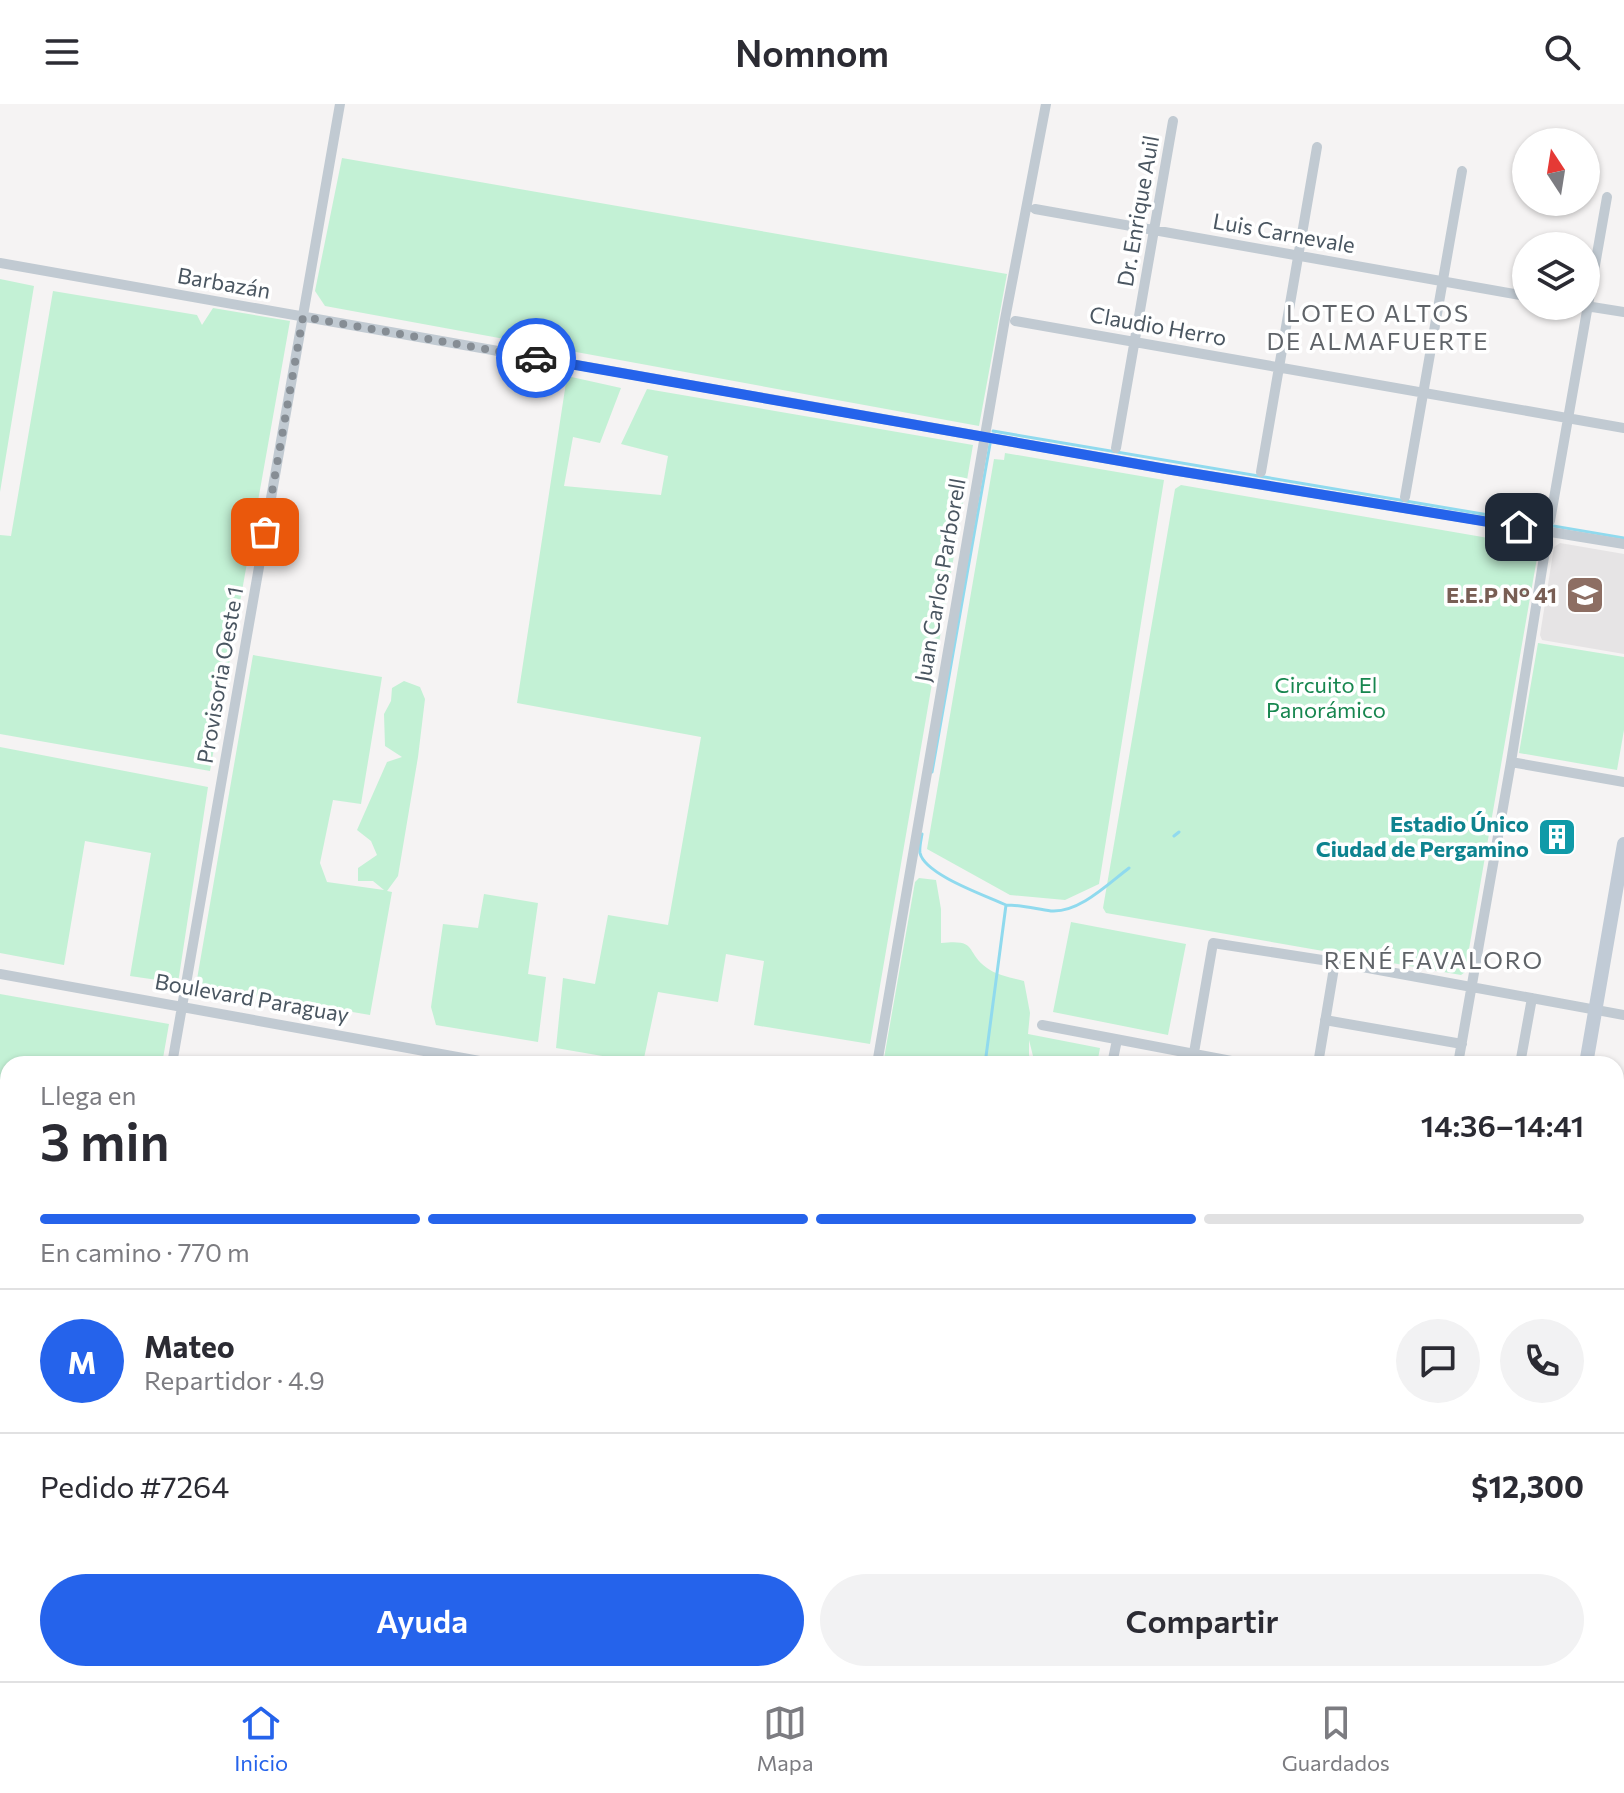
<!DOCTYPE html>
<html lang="es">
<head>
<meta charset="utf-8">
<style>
  :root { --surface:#fff; --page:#f2f2f3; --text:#2b2b33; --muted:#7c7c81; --line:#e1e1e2; --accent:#2563eb }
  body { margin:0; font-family:Commissioner,sans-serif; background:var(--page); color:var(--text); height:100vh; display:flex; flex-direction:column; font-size:30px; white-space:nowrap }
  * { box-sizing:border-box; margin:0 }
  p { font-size:26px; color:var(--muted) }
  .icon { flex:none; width:44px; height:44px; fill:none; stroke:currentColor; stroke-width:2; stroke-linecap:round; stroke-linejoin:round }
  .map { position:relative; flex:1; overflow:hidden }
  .details { position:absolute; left:0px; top:952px; width:1624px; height:626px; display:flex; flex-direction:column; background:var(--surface); border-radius:24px 24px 0 0; box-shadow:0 2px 6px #0004 }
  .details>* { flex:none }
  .needle { width:52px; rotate:348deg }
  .buttons { position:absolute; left:1512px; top:24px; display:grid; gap:16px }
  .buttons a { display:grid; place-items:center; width:88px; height:88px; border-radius:50%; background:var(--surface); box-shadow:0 2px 6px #0004; font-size:40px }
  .pin { position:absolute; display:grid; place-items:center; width:68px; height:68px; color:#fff; margin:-34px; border-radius:16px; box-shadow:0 4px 12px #0006 }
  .courier { position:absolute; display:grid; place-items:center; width:80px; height:80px; margin:-40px; border:6px solid #2563eb; border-radius:50%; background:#fff; color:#222; box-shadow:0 2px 10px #0007 }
  .overview em { font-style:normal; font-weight:600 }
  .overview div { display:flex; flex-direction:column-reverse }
  .overview { display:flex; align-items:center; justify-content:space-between; height:136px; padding:0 40px }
  h1 { font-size:52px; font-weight:600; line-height:60px }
  .bar { display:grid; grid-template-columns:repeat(4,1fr); gap:12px 8px; align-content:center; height:96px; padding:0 40px }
  .bar i { height:10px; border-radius:6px; background:var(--line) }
  .bar .selected { background:var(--accent) }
  .bar p { grid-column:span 4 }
  .line { display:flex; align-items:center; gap:20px; padding:0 40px; border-top:2px solid var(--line) }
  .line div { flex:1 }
  .round { display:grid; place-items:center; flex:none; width:84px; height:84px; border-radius:42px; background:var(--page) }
  .primary-button { display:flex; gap:16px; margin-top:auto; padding:16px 40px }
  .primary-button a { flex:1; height:92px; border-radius:48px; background:var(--accent); color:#fff; font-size:32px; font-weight:600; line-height:92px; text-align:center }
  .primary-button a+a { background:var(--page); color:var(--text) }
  header { display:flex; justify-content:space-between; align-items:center; height:104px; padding:0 40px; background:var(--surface); font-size:36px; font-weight:600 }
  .dock { display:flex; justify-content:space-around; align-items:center; height:112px; border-top:2px solid var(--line); background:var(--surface); font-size:22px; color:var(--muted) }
  .dock a { display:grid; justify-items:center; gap:4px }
  .dock .selected { color:var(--accent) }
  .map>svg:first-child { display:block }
  .education { fill:#e6e4e5 }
  .green { fill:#c3f1d5 }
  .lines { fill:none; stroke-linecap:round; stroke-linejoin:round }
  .stream { stroke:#90daee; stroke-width:3 }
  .minor { stroke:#c1cad2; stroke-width:10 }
  .secondary { stroke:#c1cbd6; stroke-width:14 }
  .rail-casing { stroke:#b5b8bd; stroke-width:6 }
  .rail { stroke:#fff; stroke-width:3; stroke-dasharray:9; stroke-linecap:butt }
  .done { stroke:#868d94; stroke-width:8; stroke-dasharray:0 14.4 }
  .route { stroke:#2563eb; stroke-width:10 }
  .labels { text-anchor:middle; stroke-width:7; stroke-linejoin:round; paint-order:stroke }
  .street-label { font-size:22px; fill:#4a5661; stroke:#fff }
  .education-label { font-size:22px; font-weight:bold; fill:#785e54; stroke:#fff; text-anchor:end }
  .park-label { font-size:22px; fill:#17864f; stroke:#fff }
  .culture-label { font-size:22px; font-weight:bold; fill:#0d838f; stroke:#fff; text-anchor:end }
  .neighbourhood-label { font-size:24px; letter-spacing:2px; fill:#5f6368; stroke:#fff }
</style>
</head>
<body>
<header><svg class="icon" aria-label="menu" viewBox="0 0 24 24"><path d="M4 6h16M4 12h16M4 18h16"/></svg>Nomnom<svg class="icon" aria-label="search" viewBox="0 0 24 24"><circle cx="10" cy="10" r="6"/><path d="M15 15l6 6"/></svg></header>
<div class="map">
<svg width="1624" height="1577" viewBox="0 0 1624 1577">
  <rect width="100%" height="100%" fill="#f5f3f3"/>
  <path class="education" d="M1560 439 1624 450V550L1542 536 1540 531 1554 443Z"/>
  <path class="green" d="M342 54 1007 170 979 322 325 202 315 187Z
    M0 175 34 182 0 388Z
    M53 187 197 211 202 221 213 204 290 217 210 667 0 630V431L11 432Z
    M567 272 621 284 600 339 573 333 564 382 661 391 668 352 621 340 647 285 973 341 870 940 754 921 764 857 726 850 718 898 658 888 643 959 556 944 563 874 595 880 608 811 668 821 701 633 517 599Z
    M1005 349 1164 376 1099 780 1065 796 1010 791 927 745 994 355 1004 356Z
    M1181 381 1535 442 1538 448 1465 868 1461 871 1106 809 1103 804 1175 385Z
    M1538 539 1624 553V626L1617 666 1519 649Z
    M253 551 382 573 361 700 333 696 320 759 327 778 384 786 373 777H358V764L377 751 371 737 357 726 387 658 402 653 385 642 384 610 391 597 392 584 404 577 420 583 425 595 418 653 398 772 387 787 392 788 370 911 196 881Z
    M0 643 208 683 178 879 130 872 151 749 85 737 64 861 0 849Z
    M919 774 936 776 941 805V839C979 835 964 847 987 864 996 871 1013 874 1024 877L1030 909 1028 930 1100 944 1097 960H1035L1029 936V951L1032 960H883L915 778Z
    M484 790 538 799 528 870 546 873 538 938 436 921 431 903 443 820 478 824Z
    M1071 818 1186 840 1168 931 1053 908Z
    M0 890 169 920 162 960H8V1363L0 1362Z
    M0 1380 8 1382V1546L0 1539Z
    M782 1570H1064L1104 1577H781Z
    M1220 1570H1327L1326 1577H1226L1219 1576Z"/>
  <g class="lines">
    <path class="stream" d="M993 327 1624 434
      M932 668 990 340
      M922 730C921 736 919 744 920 749 925 771 987 792 1006 801
      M1174 732 1179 728
      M985 960 1006 801C1022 801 1036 805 1051 807 1079 809 1108 780 1129 764
      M1096 1570 1136 1577"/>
    <path class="minor" d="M1035 105 1526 192
      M0 159 1166 365 1624 440
      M1586 202 1624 208
      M1015 217 1624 324
      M1116 344 1173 17
      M1261 368 1317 43
      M1405 393 1462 67
      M1550 417 1607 93
      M1511 658 1624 678
      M0 870 496 960
      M1325 916 1462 940
      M1042 921 1247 960
      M172 960 340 0
      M877 960 1005 215 1046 0
      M1112 960 1117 936
      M1192 960 1213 839 1335 858 1624 911
      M1318 960 1335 858
      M1458 960 1511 658 1548 428
      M1520 960 1532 894
      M1616 1027 1624 1029
      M1616 1283 1624 1284
      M0 1372 8 1373
      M1616 1403 1624 1405
      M1616 1566 1624 1522
      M1141 1570 1184 1577
      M771 1577 772 1570
      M1346 1577 1347 1570"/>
    <path class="secondary" d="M1586 960 1624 740
      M1616 1152 1624 1153
      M1479 1577 1480 1570"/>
    <g class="rail-casing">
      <path id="rail" d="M8 1570 16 1577"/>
    </g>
    <use href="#rail" class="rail"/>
  </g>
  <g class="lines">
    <path class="done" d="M265 428 303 213 536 254"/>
    <path class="route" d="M536 254 1166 365 1519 423"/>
  </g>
  <defs>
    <g id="school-square" transform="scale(2)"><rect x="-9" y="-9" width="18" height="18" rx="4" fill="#8d6e63" stroke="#fff"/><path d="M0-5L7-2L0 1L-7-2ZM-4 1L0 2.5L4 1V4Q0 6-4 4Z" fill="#fff"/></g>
    <g id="building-square" transform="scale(2)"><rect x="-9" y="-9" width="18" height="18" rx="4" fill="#0f9aa8" stroke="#fff"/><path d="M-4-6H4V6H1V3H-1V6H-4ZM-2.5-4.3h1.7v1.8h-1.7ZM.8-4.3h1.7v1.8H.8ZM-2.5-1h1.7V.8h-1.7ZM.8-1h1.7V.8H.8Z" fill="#fff"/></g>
  </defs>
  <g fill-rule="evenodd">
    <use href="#school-square" x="1585" y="491"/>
    <use href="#building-square" x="1557" y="733"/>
  </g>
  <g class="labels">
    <g class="street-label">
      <text transform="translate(1138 107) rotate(-80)" y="8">Dr. Enrique Auil</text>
      <text transform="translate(1284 129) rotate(10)" y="8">Luis Carnevale</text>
      <text transform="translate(224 179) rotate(10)" y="8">Barbazán</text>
      <text transform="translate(1158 222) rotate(10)" y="8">Claudio Herro</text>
      <text transform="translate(940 476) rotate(-80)" y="8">Juan Carlos Parborell</text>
      <text transform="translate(220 571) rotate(-80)" y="8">Provisoria Oeste 1</text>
      <text transform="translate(252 894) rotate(10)" y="8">Boulevard Paraguay</text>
    </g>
    <g class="education-label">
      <text x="1557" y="499">E.E.P N° 41</text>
    </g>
    <g class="park-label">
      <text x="1326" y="589">Circuito El<tspan x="1326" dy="25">Panorámico</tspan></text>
    </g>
    <g class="culture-label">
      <text x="1529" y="728">Estadio Único<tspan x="1529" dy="25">Ciudad de Pergamino</tspan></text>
    </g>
    <g class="neighbourhood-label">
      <text x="1378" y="218">LOTEO ALTOS<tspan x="1378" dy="28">DE ALMAFUERTE</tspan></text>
      <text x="1434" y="865">RENÉ FAVALORO</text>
    </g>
  </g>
</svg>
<div class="buttons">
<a><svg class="needle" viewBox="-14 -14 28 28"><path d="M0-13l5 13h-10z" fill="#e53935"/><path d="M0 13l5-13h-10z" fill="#7c7c81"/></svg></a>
<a><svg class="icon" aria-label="layers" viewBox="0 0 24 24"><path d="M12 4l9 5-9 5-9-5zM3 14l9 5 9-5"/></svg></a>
</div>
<div class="pin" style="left:265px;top:428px;background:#ea580c"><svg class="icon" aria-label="bag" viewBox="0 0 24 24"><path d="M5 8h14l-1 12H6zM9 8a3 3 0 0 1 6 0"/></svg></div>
<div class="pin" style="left:1519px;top:423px;background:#1f2937"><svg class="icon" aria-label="home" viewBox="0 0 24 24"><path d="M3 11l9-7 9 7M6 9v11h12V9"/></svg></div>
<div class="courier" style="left:536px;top:254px"><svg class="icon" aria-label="car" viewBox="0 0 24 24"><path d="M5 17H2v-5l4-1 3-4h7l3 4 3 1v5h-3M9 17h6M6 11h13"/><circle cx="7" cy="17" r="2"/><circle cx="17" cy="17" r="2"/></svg></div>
<section class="details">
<div class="overview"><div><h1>3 min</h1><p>Llega en</p></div><em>14:36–14:41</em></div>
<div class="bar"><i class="selected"></i><i class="selected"></i><i class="selected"></i><i></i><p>En camino · 770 m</p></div>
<div class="line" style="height:144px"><b class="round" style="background:var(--accent);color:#fff">M</b><div><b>Mateo</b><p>Repartidor · 4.9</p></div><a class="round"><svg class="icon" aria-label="chat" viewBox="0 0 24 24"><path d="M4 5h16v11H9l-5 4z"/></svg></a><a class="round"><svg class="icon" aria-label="phone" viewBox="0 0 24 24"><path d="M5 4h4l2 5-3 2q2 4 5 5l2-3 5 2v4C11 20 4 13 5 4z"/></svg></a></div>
<div class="line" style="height:104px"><div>Pedido #7264</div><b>$12,300</b></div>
<div class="primary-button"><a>Ayuda</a><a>Compartir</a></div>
</section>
</div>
<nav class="dock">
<a class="selected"><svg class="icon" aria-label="home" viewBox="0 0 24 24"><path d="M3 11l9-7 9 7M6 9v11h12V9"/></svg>Inicio</a>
<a><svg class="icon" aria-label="map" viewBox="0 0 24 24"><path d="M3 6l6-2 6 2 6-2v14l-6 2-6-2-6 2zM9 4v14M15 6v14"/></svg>Mapa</a>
<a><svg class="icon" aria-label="saved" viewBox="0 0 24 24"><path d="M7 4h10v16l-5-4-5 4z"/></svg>Guardados</a>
</nav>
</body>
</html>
